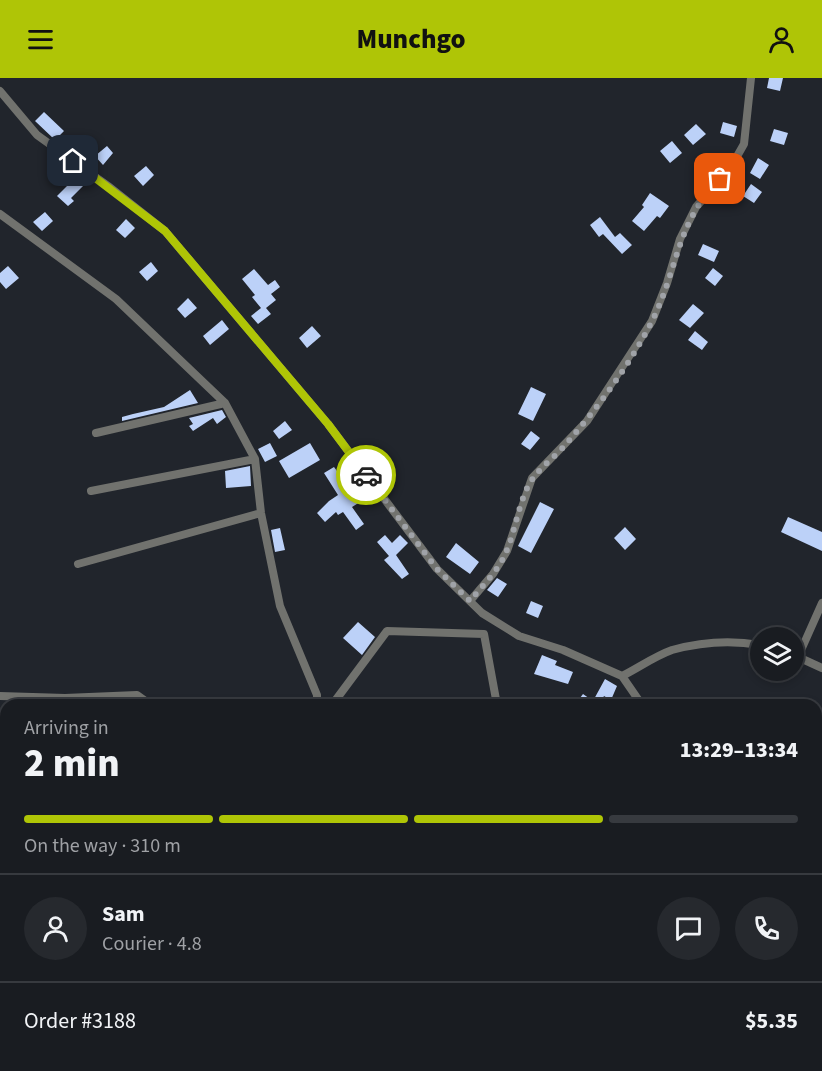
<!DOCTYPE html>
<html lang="en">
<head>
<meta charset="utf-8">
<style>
  :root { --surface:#191c21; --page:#26292e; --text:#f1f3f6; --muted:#9fa1a5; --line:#373a3f; --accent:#afc506 }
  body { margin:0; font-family:"Source Sans 3",sans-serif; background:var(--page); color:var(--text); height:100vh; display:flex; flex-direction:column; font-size:22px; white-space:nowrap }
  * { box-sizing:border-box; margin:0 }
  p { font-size:20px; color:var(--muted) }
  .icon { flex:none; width:33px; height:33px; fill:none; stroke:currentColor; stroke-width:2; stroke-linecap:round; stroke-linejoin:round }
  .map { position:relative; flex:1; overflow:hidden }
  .side { position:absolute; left:0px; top:621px; width:822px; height:372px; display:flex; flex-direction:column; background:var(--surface); border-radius:18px 18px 0 0; box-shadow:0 3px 9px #0003,0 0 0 2px var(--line) }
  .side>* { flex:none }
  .controls { position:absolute; left:750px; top:549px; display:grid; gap:12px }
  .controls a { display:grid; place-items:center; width:54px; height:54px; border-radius:50%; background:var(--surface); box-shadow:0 3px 9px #0003,0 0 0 2px var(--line); font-size:30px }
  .pin { position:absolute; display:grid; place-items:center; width:51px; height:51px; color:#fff; margin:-26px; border-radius:12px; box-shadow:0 3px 9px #0006 }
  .courier { position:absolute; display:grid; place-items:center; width:60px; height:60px; margin:-30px; border:4px solid #afc506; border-radius:50%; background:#fff; color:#222; box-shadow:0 2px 8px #0007 }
  .summary em { font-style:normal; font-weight:800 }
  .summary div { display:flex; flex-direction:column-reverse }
  .summary { display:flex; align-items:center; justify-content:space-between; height:102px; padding:0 24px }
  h1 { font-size:39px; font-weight:800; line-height:45px }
  .bar { display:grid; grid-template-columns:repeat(4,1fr); gap:9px 6px; align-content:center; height:72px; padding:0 24px }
  .bar i { height:8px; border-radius:4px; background:var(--line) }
  .bar .active { background:var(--accent) }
  .bar p { grid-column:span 4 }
  .line { display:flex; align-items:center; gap:15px; padding:0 24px; border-top:2px solid var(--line) }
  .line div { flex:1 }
  .round { display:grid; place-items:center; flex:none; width:63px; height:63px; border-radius:32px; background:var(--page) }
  header { display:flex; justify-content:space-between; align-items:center; height:78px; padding:0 24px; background:var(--accent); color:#111; font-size:27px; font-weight:800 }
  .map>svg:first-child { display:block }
  .building { fill:#bcd1f8 }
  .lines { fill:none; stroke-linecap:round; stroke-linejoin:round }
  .minor { stroke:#71726e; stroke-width:8 }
  .done { stroke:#a0a3a8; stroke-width:6; stroke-dasharray:0 10.8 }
  .route { stroke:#afc506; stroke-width:8 }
</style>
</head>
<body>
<header><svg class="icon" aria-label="menu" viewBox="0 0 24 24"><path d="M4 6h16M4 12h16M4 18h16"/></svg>Munchgo<svg class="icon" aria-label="person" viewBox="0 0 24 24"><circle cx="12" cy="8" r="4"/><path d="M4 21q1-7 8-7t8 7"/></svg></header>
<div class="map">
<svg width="822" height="993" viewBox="0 0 822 993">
  <rect width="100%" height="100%" fill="#21252c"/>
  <path class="building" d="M769 0H783L780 13 767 10Z
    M44 34 64 53 55 62 35 43Z
    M723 44 737 48 734 59 720 55Z
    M696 46 706 56 693 67 684 57Z
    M774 51 788 55 784 67 770 63Z
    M672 63 682 75 670 85 660 73Z
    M107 68 113 75 103 87 95 78Z
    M758 80 769 87 760 101 750 95Z
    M146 88 154 97 143 108 134 98Z
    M75 100 83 108 71 120 74 123 68 128 57 118Z
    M751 106 762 114 754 125 743 118Z
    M650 115 669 128 660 140 657 138 644 153 632 143 644 129 642 127Z
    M45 134 53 143 42 153 33 144Z
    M600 139 615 159 620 155 632 167 622 176 603 156 599 159 590 147Z
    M126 141 135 150 125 160 116 152Z
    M703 166 719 173 714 184 698 177Z
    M151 184 158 193 147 203 139 194Z
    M8 188 19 200 6 211 0 204V195Z
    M713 190 723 198 715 208 705 200Z
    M254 191 268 207 275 202 280 209 271 216 276 222 266 230 271 236 258 246 251 238 261 230 252 219 255 217 242 201Z
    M188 220 197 230 185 240 177 231Z
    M693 226 704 235 690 250 679 242Z
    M222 242 229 251 210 267 203 258Z
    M312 248 321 258 307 270 299 260Z
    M695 253 708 264 702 272 688 262Z
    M531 309 546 316 533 343 518 336Z
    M190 312 198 325 122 343V339L133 336 164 329Z
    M222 332 226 339 217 346 213 340 193 353 189 348 193 346 189 340Z
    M285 343 292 352 279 361 273 353Z
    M531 353 540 360 530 372 521 366Z
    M270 365 277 378 265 384 258 371Z
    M310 365 320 382 289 400 279 383Z
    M250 388 251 408 226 410 225 393Z
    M334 389 360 424 352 429 364 446 356 452 343 434 338 437 336 434 325 444 317 435 329 423 338 417 324 395Z
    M540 424 554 431 531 475 518 468Z
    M788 439 822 454V473L781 454Z
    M625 449 636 461 625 472 614 460Z
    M280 450 285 472 275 474 271 452Z
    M385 457 392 465 400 457 408 465 396 477 409 496 402 501 384 482 389 478 377 464Z
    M456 465 479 484 470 496 446 479Z
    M497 500 507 506 498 519 487 512Z
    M531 523 543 528 538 540 526 535Z
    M358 544 375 559 362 577 343 560Z
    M542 577 557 583 555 587 573 594 568 606 534 596Z
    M605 601 617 608 611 622 604 618 599 627H581L577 624 583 616 593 623Z"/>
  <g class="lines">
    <path class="minor" d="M0 13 37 57 108 108 165 153 328 346 437 491 482 535 519 558 563 572 622 598 642 627
      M0 136 116 221 225 325 255 381 261 435 280 528 317 617V627
      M96 355 225 325
      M91 413 255 381
      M78 486 261 435
      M470 523 493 496 507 473 532 400 587 343 652 243 667 205 680 161 696 129 731 89 744 66 751 0
      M794 577 798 579 822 525
      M798 579 822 590
      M622 598C638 590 655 578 672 572 701 564 731 562 760 567
      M0 618 65 620 137 617 151 627
      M332 627 387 553 484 556 497 627
      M0 772 6 779
      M0 827 6 825
      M738 987 743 993
      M321 993V987
      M707 993 715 987"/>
  </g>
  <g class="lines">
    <path class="done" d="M366 397 437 491 470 523C483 507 500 491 507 472 516 451 520 416 534 399 543 387 556 378 566 366 598 329 630 287 652 243 678 192 676 144 720 101"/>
    <path class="route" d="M73 83 165 153 328 346 366 397"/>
  </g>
</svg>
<div class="controls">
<a><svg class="icon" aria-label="layers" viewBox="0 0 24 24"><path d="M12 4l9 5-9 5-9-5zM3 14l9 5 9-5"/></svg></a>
</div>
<div class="pin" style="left:720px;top:101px;background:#ea580c"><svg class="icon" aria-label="bag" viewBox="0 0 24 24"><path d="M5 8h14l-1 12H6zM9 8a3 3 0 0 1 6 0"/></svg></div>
<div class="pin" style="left:73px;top:83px;background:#1f2937"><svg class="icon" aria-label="home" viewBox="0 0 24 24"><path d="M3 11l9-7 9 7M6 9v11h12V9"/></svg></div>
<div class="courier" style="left:366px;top:397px"><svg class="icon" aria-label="car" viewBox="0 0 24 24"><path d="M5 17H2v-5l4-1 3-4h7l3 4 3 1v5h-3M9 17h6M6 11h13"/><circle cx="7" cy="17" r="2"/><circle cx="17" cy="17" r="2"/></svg></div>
<section class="side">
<div class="summary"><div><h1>2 min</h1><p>Arriving in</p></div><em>13:29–13:34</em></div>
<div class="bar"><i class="active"></i><i class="active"></i><i class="active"></i><i></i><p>On the way · 310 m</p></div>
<div class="line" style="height:108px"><a class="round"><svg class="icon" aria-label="person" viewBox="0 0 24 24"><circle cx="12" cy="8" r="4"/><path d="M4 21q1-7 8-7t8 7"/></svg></a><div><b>Sam</b><p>Courier · 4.8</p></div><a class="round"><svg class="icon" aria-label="chat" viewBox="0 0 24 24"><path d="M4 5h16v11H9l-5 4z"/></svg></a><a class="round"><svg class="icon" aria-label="phone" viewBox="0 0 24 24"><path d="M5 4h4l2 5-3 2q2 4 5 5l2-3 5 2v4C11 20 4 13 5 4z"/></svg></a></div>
<div class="line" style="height:78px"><div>Order #3188</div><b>$5.35</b></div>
</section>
</div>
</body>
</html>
